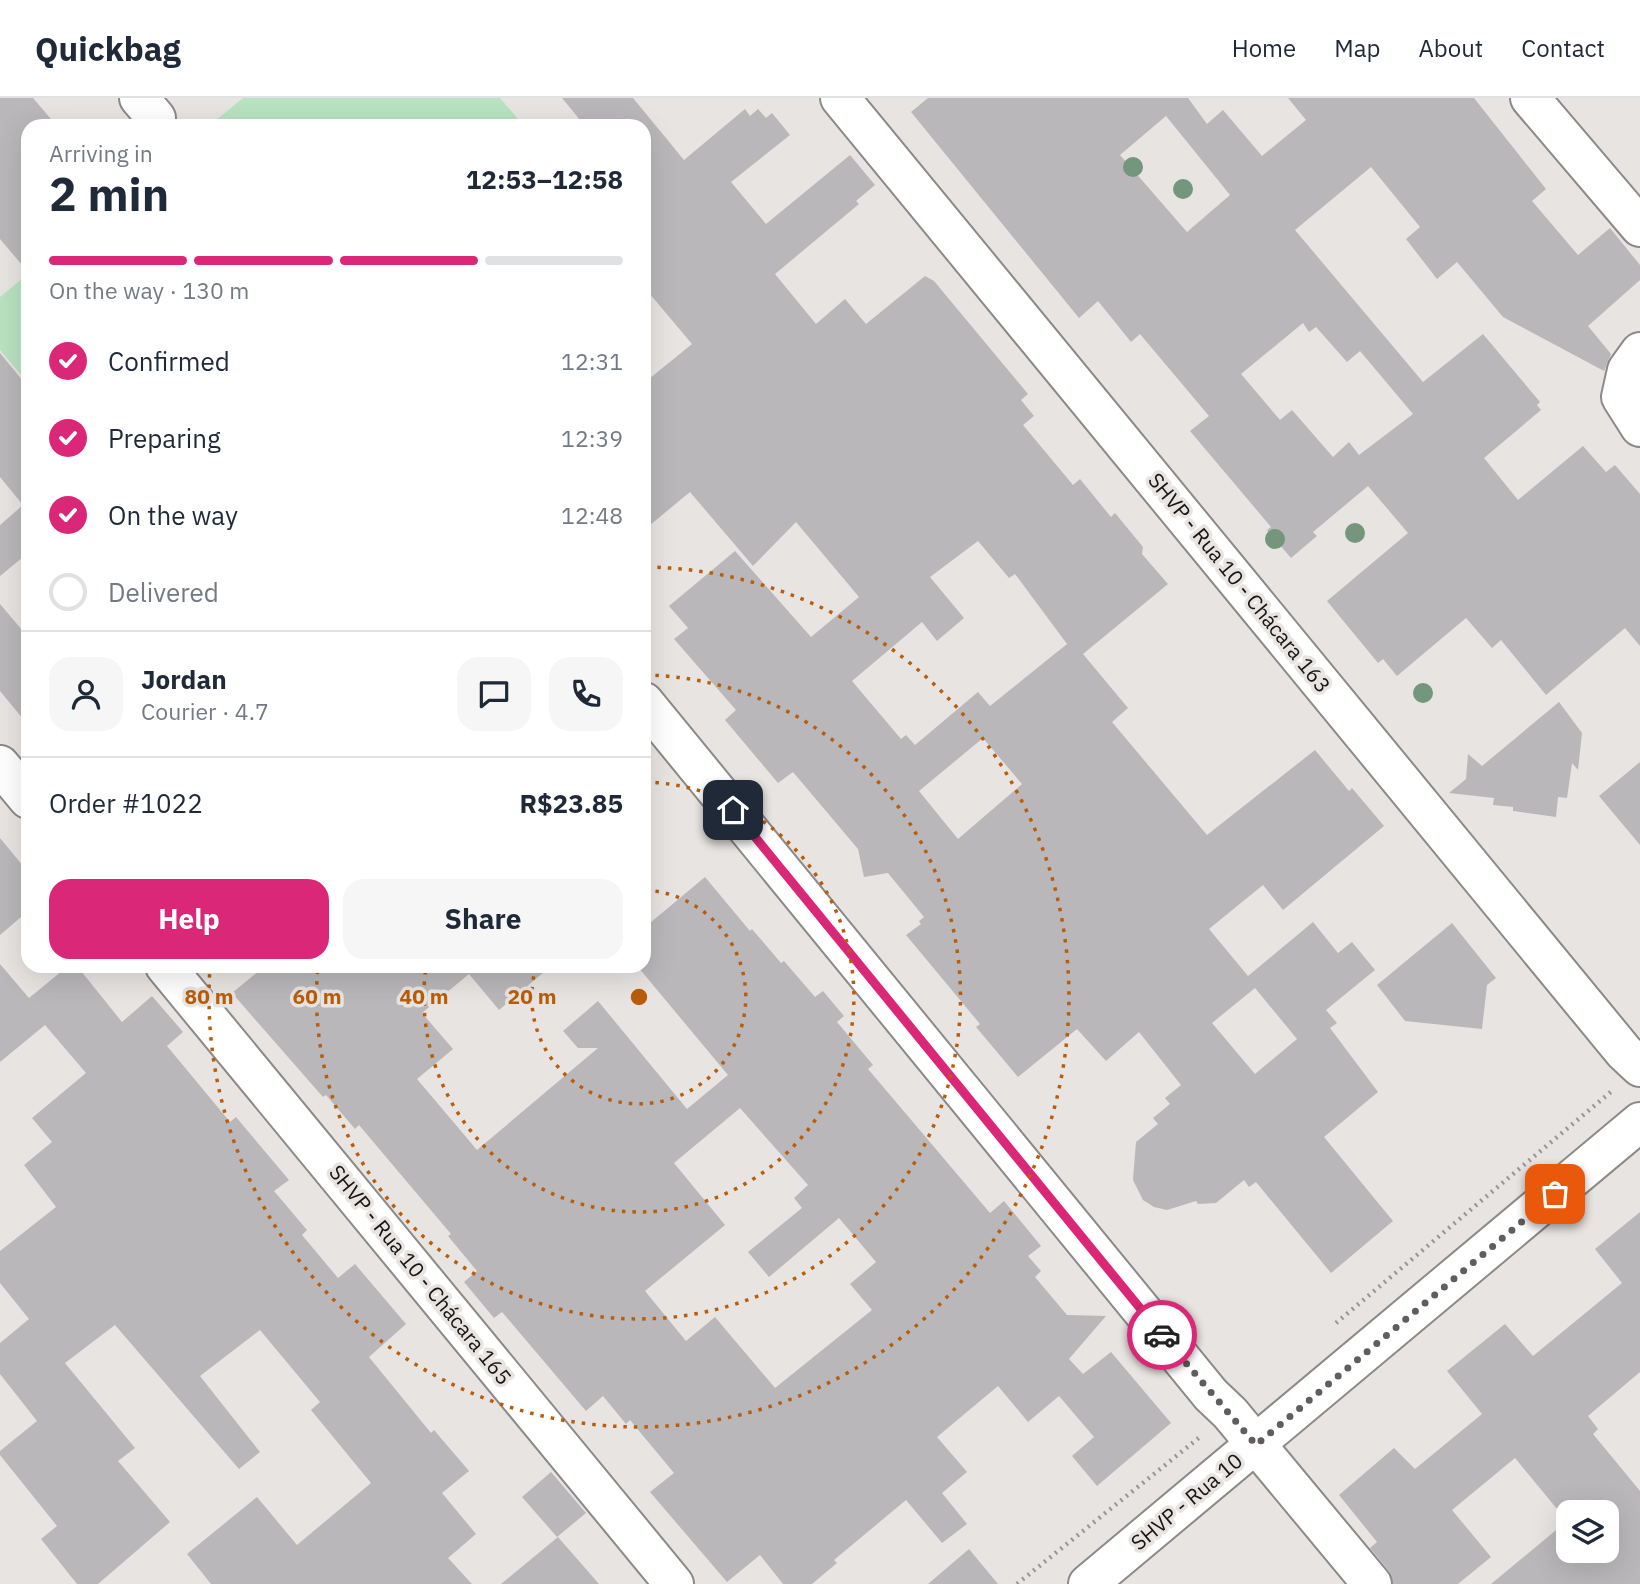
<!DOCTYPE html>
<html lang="en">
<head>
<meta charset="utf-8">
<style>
  :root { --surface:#fff; --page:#f6f6f7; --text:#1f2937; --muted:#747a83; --line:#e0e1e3; --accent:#db2777 }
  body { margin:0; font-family:"IBM Plex Sans",sans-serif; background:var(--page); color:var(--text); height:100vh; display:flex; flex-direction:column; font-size:26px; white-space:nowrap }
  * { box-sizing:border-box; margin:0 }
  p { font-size:23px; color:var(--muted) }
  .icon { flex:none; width:38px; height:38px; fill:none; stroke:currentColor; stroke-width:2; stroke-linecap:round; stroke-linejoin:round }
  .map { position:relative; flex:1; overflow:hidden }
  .details { position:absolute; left:21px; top:21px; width:630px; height:854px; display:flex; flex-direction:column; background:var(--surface); border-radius:21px; box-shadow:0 7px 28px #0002 }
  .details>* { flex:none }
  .fabs { position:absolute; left:1556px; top:1402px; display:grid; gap:14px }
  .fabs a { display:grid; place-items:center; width:63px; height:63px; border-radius:14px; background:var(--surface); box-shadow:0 7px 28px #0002; font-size:35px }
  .pin { position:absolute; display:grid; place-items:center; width:60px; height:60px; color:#fff; margin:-30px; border-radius:14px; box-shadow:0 4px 10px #0006 }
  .courier { position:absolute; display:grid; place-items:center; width:70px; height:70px; margin:-35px; border:5px solid #db2777; border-radius:50%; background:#fff; color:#222; box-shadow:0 2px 9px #0007 }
  .headline em { font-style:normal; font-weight:700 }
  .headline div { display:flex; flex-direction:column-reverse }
  .headline { display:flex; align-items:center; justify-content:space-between; height:119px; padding:0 28px }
  h1 { font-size:46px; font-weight:700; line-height:52px }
  .bar { display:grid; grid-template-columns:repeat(4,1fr); gap:10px 7px; align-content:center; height:84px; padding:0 28px }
  .bar i { height:9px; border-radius:5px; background:var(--line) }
  .bar .on { background:var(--accent) }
  .bar p { grid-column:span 4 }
  .line { display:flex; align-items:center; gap:18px; padding:0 28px; border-top:2px solid var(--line) }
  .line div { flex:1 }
  .round { display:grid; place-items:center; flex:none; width:74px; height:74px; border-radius:21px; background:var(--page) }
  ol { padding:0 28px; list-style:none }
  li { display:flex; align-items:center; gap:21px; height:77px }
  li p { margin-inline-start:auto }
  li .icon { padding:7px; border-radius:50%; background:var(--accent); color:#fff; stroke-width:4 }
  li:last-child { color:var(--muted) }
  li i { width:38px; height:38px; border:4px solid var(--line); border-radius:50% }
  .cta { display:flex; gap:14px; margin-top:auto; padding:14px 28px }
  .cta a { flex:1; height:80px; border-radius:21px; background:var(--accent); color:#fff; font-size:28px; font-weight:700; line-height:80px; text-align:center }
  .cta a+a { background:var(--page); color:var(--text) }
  header { display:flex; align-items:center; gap:42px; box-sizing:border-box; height:98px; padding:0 35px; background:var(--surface); border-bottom:2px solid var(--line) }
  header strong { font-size:33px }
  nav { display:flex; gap:38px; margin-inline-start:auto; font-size:24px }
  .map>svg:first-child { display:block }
  .green { fill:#b8e2c0 }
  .building { fill:#b9b7b9; fill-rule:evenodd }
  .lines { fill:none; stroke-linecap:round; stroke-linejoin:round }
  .minor-casing { stroke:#8d8988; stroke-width:42 }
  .path { stroke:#979593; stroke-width:4.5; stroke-dasharray:2 5; stroke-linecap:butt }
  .minor { stroke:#fff; stroke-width:38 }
  .tree { fill:#74967d }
  .done { stroke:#605d5c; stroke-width:7; stroke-dasharray:0 12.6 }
  .route { stroke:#db2777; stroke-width:9 }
  .ring { fill:none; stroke:#ba5d0a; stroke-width:3.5; stroke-dasharray:3.5 7 }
  .labels { text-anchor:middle; stroke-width:7; stroke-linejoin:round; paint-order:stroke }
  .street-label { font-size:21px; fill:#161514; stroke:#e8e4e2 }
  .centre { fill:#ba5d0a; stroke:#e8e4e2; stroke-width:3.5 }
  .ring-label { font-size:21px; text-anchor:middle; font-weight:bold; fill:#ba5d0a; stroke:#e8e4e2; stroke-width:7; stroke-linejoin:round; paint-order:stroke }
</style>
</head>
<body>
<header>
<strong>Quickbag</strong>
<nav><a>Home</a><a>Map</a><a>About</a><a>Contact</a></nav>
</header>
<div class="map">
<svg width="1640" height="1486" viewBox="0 0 1640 1486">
  <rect width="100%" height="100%" fill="#e8e4e2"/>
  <path class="green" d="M243 0H500L524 28H209Z
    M28 176V285L0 252V199Z"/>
  <path class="building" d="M0 0H33L57 28H28V174L0 141Z
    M562 0H633L684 62 745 11 750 18 758 11 766 20 772 15 790 37 731 84 766 126 850 57 875 87 856 103 859 106 775 176 816 226 845 201 866 226 925 178 934 183 1028 296 1021 302 1034 318 1023 327 1073 387 1080 381 1111 419 1115 415 1143 449 1142 456 1168 486 1083 556 1128 610 1112 624 1207 737 1315 652 1349 693 1352 690 1384 728 1283 812 1263 787 1209 831 1248 878 1313 824 1338 855 1352 844 1375 872 1326 912 1337 925 1330 930 1378 994 1324 1039 1393 1123 1331 1175 1256 1084 1249 1089 1244 1082 1216 1105 1198 1106 1196 1103 1167 1112 1154 1109 1143 1102 1133 1082 1136 1044 1158 1026 1153 1020 1170 1006 1165 1000 1181 987 1139 934 1106 963 1077 931 1018 979 976 929 980 926 906 837 921 826 919 823 924 819 888 775 864 779 858 751 793 674 778 685 725 622 736 612 674 541 688 530 669 508 735 453 811 539 859 499 796 424 753 468 690 394 644 432V285L692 246 644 189V28H585ZM978 443 1009 480 1015 476 1067 546 990 608 978 594 915 647 906 637 901 641 852 583 922 524 937 543 964 520 930 479ZM983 640 1022 686 958 741 919 693ZM1255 890 1297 941 1255 976 1212 925Z
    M928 0H1188L1207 26 1223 12 1262 58 1306 22 1288 0H1474L1546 91 1532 103 1578 157 1610 130 1640 167V182L1588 228 1611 256 1604 273 1503 219 1457 164 1437 181 1406 141 1420 129 1371 69 1295 132 1423 284 1483 236 1540 304 1537 307 1541 312 1484 360 1518 402 1583 348 1606 374 1615 367 1640 396V548L1625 530 1546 597 1501 542 1492 550 1466 520 1397 578 1383 561 1378 565 1327 503 1408 435 1368 388 1313 434 1317 438 1291 460 1267 432 1271 429 1190 333 1209 318 1140 236 1131 244 1098 203 1079 220 911 14ZM1166 18 1230 97 1187 134 1120 57ZM1303 225 1309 234 1316 229 1347 264 1360 253 1413 316 1359 357 1349 344 1333 359 1292 312 1280 322 1241 276Z
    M0 255 28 289V455L0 478V427L23 407 0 379Z
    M0 506 28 539V627L0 593Z
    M1559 604 1582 635 1578 672 1572 665 1567 700 1558 699 1556 719 1513 713V709L1493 707 1494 700 1449 695 1466 681 1468 656 1482 668Z
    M1640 664V747L1599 698Z
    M0 740 28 774V813L0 837Z
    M705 779 750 833 752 831 781 865 784 863 815 899 823 893 844 918 837 924 873 967 868 971 990 1115 1004 1103 1041 1148 1028 1158 1041 1173 1035 1179 1067 1217 1106 1218 1069 1261 1083 1276 1111 1254 1171 1325 1097 1388 1072 1358 1094 1339 1059 1298 1028 1324 998 1288 937 1339 967 1374 942 1395 967 1426 942 1445 906 1402 834 1462 837 1465 812 1486H783L760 1457 727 1484 650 1394 674 1375 630 1322 626 1326 603 1298 586 1313 502 1214 494 1220 464 1184 477 1173 448 1138 451 1136 359 1027 355 1031 326 997 323 999 232 895 265 868H551L499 912 469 876 422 915 453 951 417 981 477 1052 598 950H578L563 933 598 903 687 1011 728 977 638 869 644 868V830ZM740 1010 808 1087 794 1100 802 1110 748 1154 769 1179 839 1120 876 1164 850 1186 872 1212 775 1290 715 1219 686 1243 645 1193 725 1127 674 1065Z
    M1452 825 1496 880 1487 887 1482 931 1405 923 1377 887Z
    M0 866 29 900 68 868H77L122 924 152 898 183 934 167 948 230 1024 236 1019 289 1082 274 1093 307 1132 302 1137 338 1180 355 1166 406 1226 369 1259 431 1335 434 1332 469 1373 442 1395 476 1436 448 1460 472 1486H211L187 1456 257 1399 297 1447 371 1385 311 1312 320 1304 260 1232 200 1278 260 1354 239 1371 115 1227 65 1265 135 1350 118 1363 170 1424 98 1486H77L41 1441 57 1428 0 1357V1353L37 1323 0 1276V1245L29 1221 0 1185V1153L56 1109 24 1067 52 1044 32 1020 86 975 45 927 0 964Z
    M1640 1114V1274L1588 1318 1598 1331 1593 1336 1640 1393V1486H1491L1567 1423 1515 1360 1452 1412 1491 1459 1458 1486H1393L1389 1473 1370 1450 1377 1444 1339 1397 1394 1350 1415 1371 1482 1316 1447 1273 1505 1226 1533 1258 1622 1185 1595 1151ZM1568 1414H1606V1452H1568Z
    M551 1374 586 1415 557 1439 522 1399Z
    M558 1439 599 1486H501Z
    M969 1451 998 1486H928Z"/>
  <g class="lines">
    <g class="minor-casing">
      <path id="minor" d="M139 0 156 20
        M840 0 1624 954 1640 969
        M1530 0 1640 129
        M1640 254 1627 272 1621 299 1640 329
        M644 604 1211 1297 1230 1315 1372 1486
        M0 667 28 701
        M165 868 674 1486
        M1088 1486 1640 1024"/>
    </g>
    <path class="path" d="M1336 1225 1613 992
      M1017 1486 1200 1339"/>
    <use href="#minor" class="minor"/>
  </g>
  <g class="tree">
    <circle cx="1133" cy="69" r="10"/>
    <circle cx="1183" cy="91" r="10"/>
    <circle cx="1355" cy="435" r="10"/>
    <circle cx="1275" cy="441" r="10"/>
    <circle cx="1423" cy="595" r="10"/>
  </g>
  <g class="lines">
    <path class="done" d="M1162 1237 1256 1347 1555 1096"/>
    <path class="route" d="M733 712 1162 1237"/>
  </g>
  <g class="ring">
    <path d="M645 792A107 107 0 1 1 536 869"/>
    <path d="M645 684A215 215 0 1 1 426 869"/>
    <path d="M645 577A322 322 0 1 1 318 868"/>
    <path d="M647 469A430 430 0 1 1 210 869"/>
  </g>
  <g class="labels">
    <g class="street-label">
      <text transform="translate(1239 485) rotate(51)" y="7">SHVP - Rua 10 - Chácara 163</text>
      <text transform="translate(420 1177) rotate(51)" y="7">SHVP - Rua 10 - Chácara 165</text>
      <text transform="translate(1187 1404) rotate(-40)" y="7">SHVP - Rua 10</text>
    </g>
  </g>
  <circle cx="639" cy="899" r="10" class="centre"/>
  <g class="ring-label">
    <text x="209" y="906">80 m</text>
    <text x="317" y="906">60 m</text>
    <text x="424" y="906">40 m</text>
    <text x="532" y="906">20 m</text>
  </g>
</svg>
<div class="fabs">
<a><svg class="icon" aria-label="layers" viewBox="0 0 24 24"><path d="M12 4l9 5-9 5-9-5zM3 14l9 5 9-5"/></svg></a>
</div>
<div class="pin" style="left:1555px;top:1096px;background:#ea580c"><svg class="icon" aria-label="bag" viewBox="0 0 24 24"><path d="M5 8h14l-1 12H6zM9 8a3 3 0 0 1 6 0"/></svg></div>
<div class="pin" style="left:733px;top:712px;background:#1f2937"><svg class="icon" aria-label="home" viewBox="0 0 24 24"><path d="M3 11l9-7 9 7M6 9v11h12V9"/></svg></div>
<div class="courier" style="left:1162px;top:1237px"><svg class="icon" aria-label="car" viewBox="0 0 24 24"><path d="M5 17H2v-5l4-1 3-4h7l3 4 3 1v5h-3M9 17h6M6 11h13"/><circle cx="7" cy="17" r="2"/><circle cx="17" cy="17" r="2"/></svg></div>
<section class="details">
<div class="headline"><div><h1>2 min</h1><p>Arriving in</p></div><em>12:53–12:58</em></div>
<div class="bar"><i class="on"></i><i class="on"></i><i class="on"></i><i></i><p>On the way · 130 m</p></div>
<ol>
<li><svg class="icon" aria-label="check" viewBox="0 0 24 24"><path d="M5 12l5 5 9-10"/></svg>Confirmed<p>12:31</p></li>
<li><svg class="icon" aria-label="check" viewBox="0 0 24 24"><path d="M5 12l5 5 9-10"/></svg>Preparing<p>12:39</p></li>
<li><svg class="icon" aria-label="check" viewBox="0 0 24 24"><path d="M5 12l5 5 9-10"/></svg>On the way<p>12:48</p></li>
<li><i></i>Delivered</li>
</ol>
<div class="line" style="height:126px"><a class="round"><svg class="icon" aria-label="person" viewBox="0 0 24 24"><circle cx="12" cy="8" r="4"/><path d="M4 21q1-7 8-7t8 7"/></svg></a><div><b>Jordan</b><p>Courier · 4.7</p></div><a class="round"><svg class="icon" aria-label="chat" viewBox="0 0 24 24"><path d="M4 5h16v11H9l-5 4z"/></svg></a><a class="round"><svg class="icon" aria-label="phone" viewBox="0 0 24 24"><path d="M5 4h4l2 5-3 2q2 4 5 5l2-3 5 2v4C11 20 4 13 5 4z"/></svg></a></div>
<div class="line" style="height:91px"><div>Order #1022</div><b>R$23.85</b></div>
<div class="cta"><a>Help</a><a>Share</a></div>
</section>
</div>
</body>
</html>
